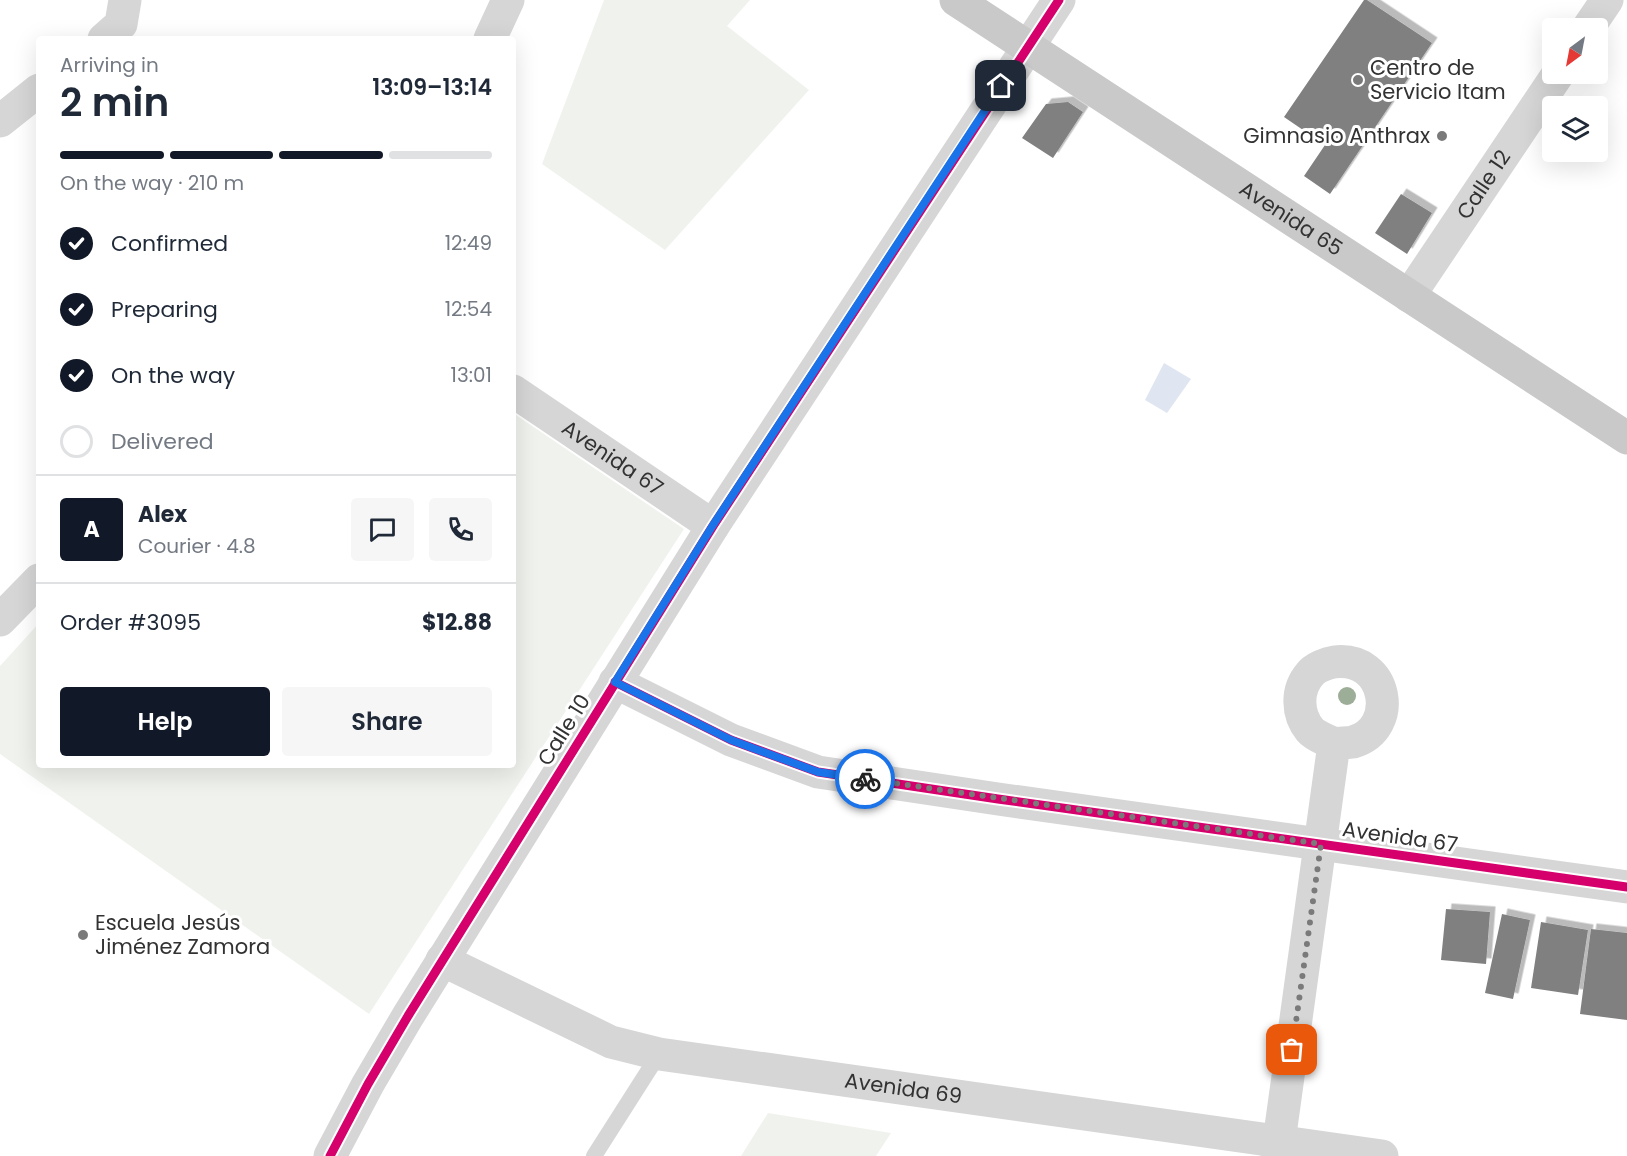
<!DOCTYPE html>
<html lang="en">
<head>
<meta charset="utf-8">
<style>
  :root { --surface:#fff; --page:#f6f6f7; --text:#1f2937; --muted:#747a83; --line:#e0e1e3; --accent:#111827 }
  body { margin:0; font-family:Poppins,sans-serif; background:var(--page); color:var(--text); height:100vh; display:flex; flex-direction:column; font-size:22px; white-space:nowrap }
  * { box-sizing:border-box; margin:0 }
  p { font-size:20px; color:var(--muted) }
  .icon { flex:none; width:33px; height:33px; fill:none; stroke:currentColor; stroke-width:2; stroke-linecap:round; stroke-linejoin:round }
  .map { position:relative; flex:1; overflow:hidden }
  .sheet { position:absolute; left:36px; top:36px; width:480px; height:732px; display:flex; flex-direction:column; background:var(--surface); border-radius:6px; box-shadow:0 6px 24px #0002 }
  .sheet>* { flex:none }
  .needle { width:39px; rotate:212deg }
  .tools { position:absolute; left:1542px; top:18px; display:grid; gap:12px }
  .tools a { display:grid; place-items:center; width:66px; height:66px; border-radius:6px; background:var(--surface); box-shadow:0 6px 24px #0002; font-size:30px }
  .pin { position:absolute; display:grid; place-items:center; width:51px; height:51px; color:#fff; margin:-26px; border-radius:12px; box-shadow:0 3px 9px #0006 }
  .courier { position:absolute; display:grid; place-items:center; width:60px; height:60px; margin:-30px; border:4px solid #1a73e8; border-radius:50%; background:#fff; color:#222; box-shadow:0 2px 8px #0007 }
  .overview em { font-style:normal; font-weight:600 }
  .overview div { display:flex; flex-direction:column-reverse }
  .overview { display:flex; align-items:center; justify-content:space-between; height:102px; padding:0 24px }
  h1 { font-size:39px; font-weight:600; line-height:45px }
  .bar { display:grid; grid-template-columns:repeat(4,1fr); gap:9px 6px; align-content:center; height:72px; padding:0 24px }
  .bar i { height:8px; border-radius:4px; background:var(--line) }
  .bar .selected { background:var(--accent) }
  .bar p { grid-column:span 4 }
  .line { display:flex; align-items:center; gap:15px; padding:0 24px; border-top:2px solid var(--line) }
  .line div { flex:1 }
  .round { display:grid; place-items:center; flex:none; width:63px; height:63px; border-radius:6px; background:var(--page) }
  ol { padding:0 24px; list-style:none }
  li { display:flex; align-items:center; gap:18px; height:66px }
  li p { margin-inline-start:auto }
  li .icon { padding:6px; border-radius:50%; background:var(--accent); color:#fff; stroke-width:4 }
  li:last-child { color:var(--muted) }
  li i { width:33px; height:33px; border:3px solid var(--line); border-radius:50% }
  .action { display:flex; gap:12px; margin-top:auto; padding:12px 24px }
  .action a { flex:1; height:69px; border-radius:6px; background:var(--accent); color:#fff; font-size:24px; font-weight:600; line-height:69px; text-align:center }
  .action a+a { background:var(--page); color:var(--text) }
  .map>svg:first-child { display:block }
  .green { fill:#f0f3ed }
  .water { fill:#dfe6f1 }
  .building { fill:#808080; filter:url(#shadow) }
  .lines { fill:none; stroke-linecap:round; stroke-linejoin:round }
  .service { stroke:#d6d6d6; stroke-width:16 }
  .minor { stroke:#d6d6d6; stroke-width:33 }
  .primary { stroke:#c9c9c9; stroke-width:33 }
  .cycleway-casing { stroke:#fff; stroke-width:13 }
  .cycleway { stroke:#d6006c; stroke-width:9 }
  .tree { fill:#9dae98 }
  .done { stroke:#7a7a7a; stroke-width:6; stroke-dasharray:0 10.8 }
  .route { stroke:#1a73e8; stroke-width:8 }
  .poi-dot { fill:#7a7a7a; stroke:#fff; stroke-width:2 }
  .labels { text-anchor:middle; stroke-width:6; stroke-linejoin:round; paint-order:stroke }
  .poi-label { font-size:21px; fill:#323232; stroke:#fff; text-anchor:start }
  .street-label { font-size:21px; fill:#323232; stroke:#fff }
</style>
</head>
<body>
<div class="map">
<svg width="1627" height="1156" viewBox="0 0 1627 1156">
  <defs>
    <filter id="shadow"><feDropShadow dx="5.5" dy="-5.5" stdDeviation="0" flood-color="#0004"/></filter>
  </defs>
  <rect width="100%" height="100%" fill="#fff"/>
  <path class="green" d="M604 0H750L727 26 809 90 665 250 542 164Z
    M513 413 684 529 369 1014 0 754V666L39 623V765H513Z
    M768 1113 891 1133 876 1156H741Z"/>
  <path class="water" d="M1164 363 1191 379 1167 413 1145 400Z"/>
  <path class="building" d="M1364 0H1367L1432 43 1330 194 1304 176 1325 145 1284 117Z
    M1068 102 1083 112 1053 158 1022 138 1046 104Z
    M1401 194 1432 213 1407 254 1375 233Z
    M1446 909 1490 912 1486 964 1441 960Z
    M1502 914 1530 920 1513 999 1485 993Z
    M1541 922 1588 930 1578 995 1531 988Z
    M1591 929 1627 933V1020L1580 1014Z"/>
  <g class="lines">
    <path class="service" d="M594 1156 659 1054"/>
    <g class="minor">
      <path d="M1588 28 1607 0"/>
      <path d="M104 39 121 24 125 0"/>
      <path d="M490 39 508 0"/>
      <path d="M0 121 39 90"/>
      <path id="s1" d="M1409 296 1558 74"/>
      <path id="s2" d="M513 391 713 526"/>
      <path d="M0 620 39 580"/>
      <path d="M615 682 731 740 818 772 998 799 1627 887"/>
      <path id="s3" d="M442 960 611 1042 659 1054 1382 1156"/>
      <path d="M330 1156 368 1084 408 1016 713 526 1059 0"/>
      <path d="M1277 1156 1334 744C1340 743 1347 743 1353 742 1400 729 1388 655 1334 662 1327 663 1314 668 1310 674 1296 690 1297 714 1310 730 1315 736 1327 740 1334 744"/>
    </g>
    <path class="primary" id="s4" d="M956 0 1627 438"/>
    <g class="cycleway-casing">
      <path id="cycleway" d="M615 682 731 740 818 772 998 799 1627 887
        M330 1156 368 1084 408 1016 713 526 1059 0"/>
    </g>
    <use href="#cycleway" class="cycleway"/>
  </g>
  <circle class="tree" cx="1347" cy="696" r="9"/>
  <g class="lines">
    <path class="done" d="M865 779 1321 844 1292 1050"/>
    <path class="route" d="M865 779 818 772 731 740 615 682 713 525 1001 86"/>
  </g>
  <g class="poi-dot">
    <circle cx="1358" cy="80" r="6"/>
    <circle cx="1442" cy="136" r="6"/>
    <circle cx="83" cy="935" r="6"/>
  </g>
  <g class="labels">
    <g class="poi-label">
      <text x="1370" y="75">Centro de<tspan x="1370" dy="24">Servicio Itam</tspan></text>
      <text x="1430" y="143" text-anchor="end">Gimnasio Anthrax</text>
      <text x="95" y="930">Escuela Jesús<tspan x="95" dy="24">Jiménez Zamora</tspan></text>
    </g>
    <g class="street-label">
      <text dy="7" stroke="none"><textPath href="#s1" startOffset="134">Calle 12</textPath></text>
      <text dy="7" stroke="none"><textPath href="#s4" startOffset="400">Avenida 65</textPath></text>
      <text dy="7" stroke="none"><textPath href="#s2" startOffset="120">Avenida 67</textPath></text>
      <text transform="translate(564 730) rotate(-58)" y="7">Calle 10</text>
      <text transform="translate(1400 837) rotate(8)" y="7">Avenida 67</text>
      <text dy="7" stroke="none"><textPath href="#s3" startOffset="484">Avenida 69</textPath></text>
    </g>
  </g>
</svg>
<div class="tools">
<a><svg class="needle" viewBox="-14 -14 28 28"><path d="M0-13l5 13h-10z" fill="#e53935"/><path d="M0 13l5-13h-10z" fill="#747a83"/></svg></a>
<a><svg class="icon" aria-label="layers" viewBox="0 0 24 24"><path d="M12 4l9 5-9 5-9-5zM3 14l9 5 9-5"/></svg></a>
</div>
<div class="pin" style="left:1292px;top:1050px;background:#ea580c"><svg class="icon" aria-label="bag" viewBox="0 0 24 24"><path d="M5 8h14l-1 12H6zM9 8a3 3 0 0 1 6 0"/></svg></div>
<div class="pin" style="left:1001px;top:86px;background:#1f2937"><svg class="icon" aria-label="home" viewBox="0 0 24 24"><path d="M3 11l9-7 9 7M6 9v11h12V9"/></svg></div>
<div class="courier" style="left:865px;top:779px"><svg class="icon" aria-label="bike" viewBox="0 0 24 24"><circle cx="6" cy="16" r="4"/><circle cx="18" cy="16" r="4"/><path d="M6 16l4-8h5l3 8M10 8l3 8H6M13 5h3"/></svg></div>
<section class="sheet">
<div class="overview"><div><h1>2 min</h1><p>Arriving in</p></div><em>13:09–13:14</em></div>
<div class="bar"><i class="selected"></i><i class="selected"></i><i class="selected"></i><i></i><p>On the way · 210 m</p></div>
<ol>
<li><svg class="icon" aria-label="check" viewBox="0 0 24 24"><path d="M5 12l5 5 9-10"/></svg>Confirmed<p>12:49</p></li>
<li><svg class="icon" aria-label="check" viewBox="0 0 24 24"><path d="M5 12l5 5 9-10"/></svg>Preparing<p>12:54</p></li>
<li><svg class="icon" aria-label="check" viewBox="0 0 24 24"><path d="M5 12l5 5 9-10"/></svg>On the way<p>13:01</p></li>
<li><i></i>Delivered</li>
</ol>
<div class="line" style="height:108px"><b class="round" style="background:var(--accent);color:#fff">A</b><div><b>Alex</b><p>Courier · 4.8</p></div><a class="round"><svg class="icon" aria-label="chat" viewBox="0 0 24 24"><path d="M4 5h16v11H9l-5 4z"/></svg></a><a class="round"><svg class="icon" aria-label="phone" viewBox="0 0 24 24"><path d="M5 4h4l2 5-3 2q2 4 5 5l2-3 5 2v4C11 20 4 13 5 4z"/></svg></a></div>
<div class="line" style="height:78px"><div>Order #3095</div><b>$12.88</b></div>
<div class="action"><a>Help</a><a>Share</a></div>
</section>
</div>
</body>
</html>
